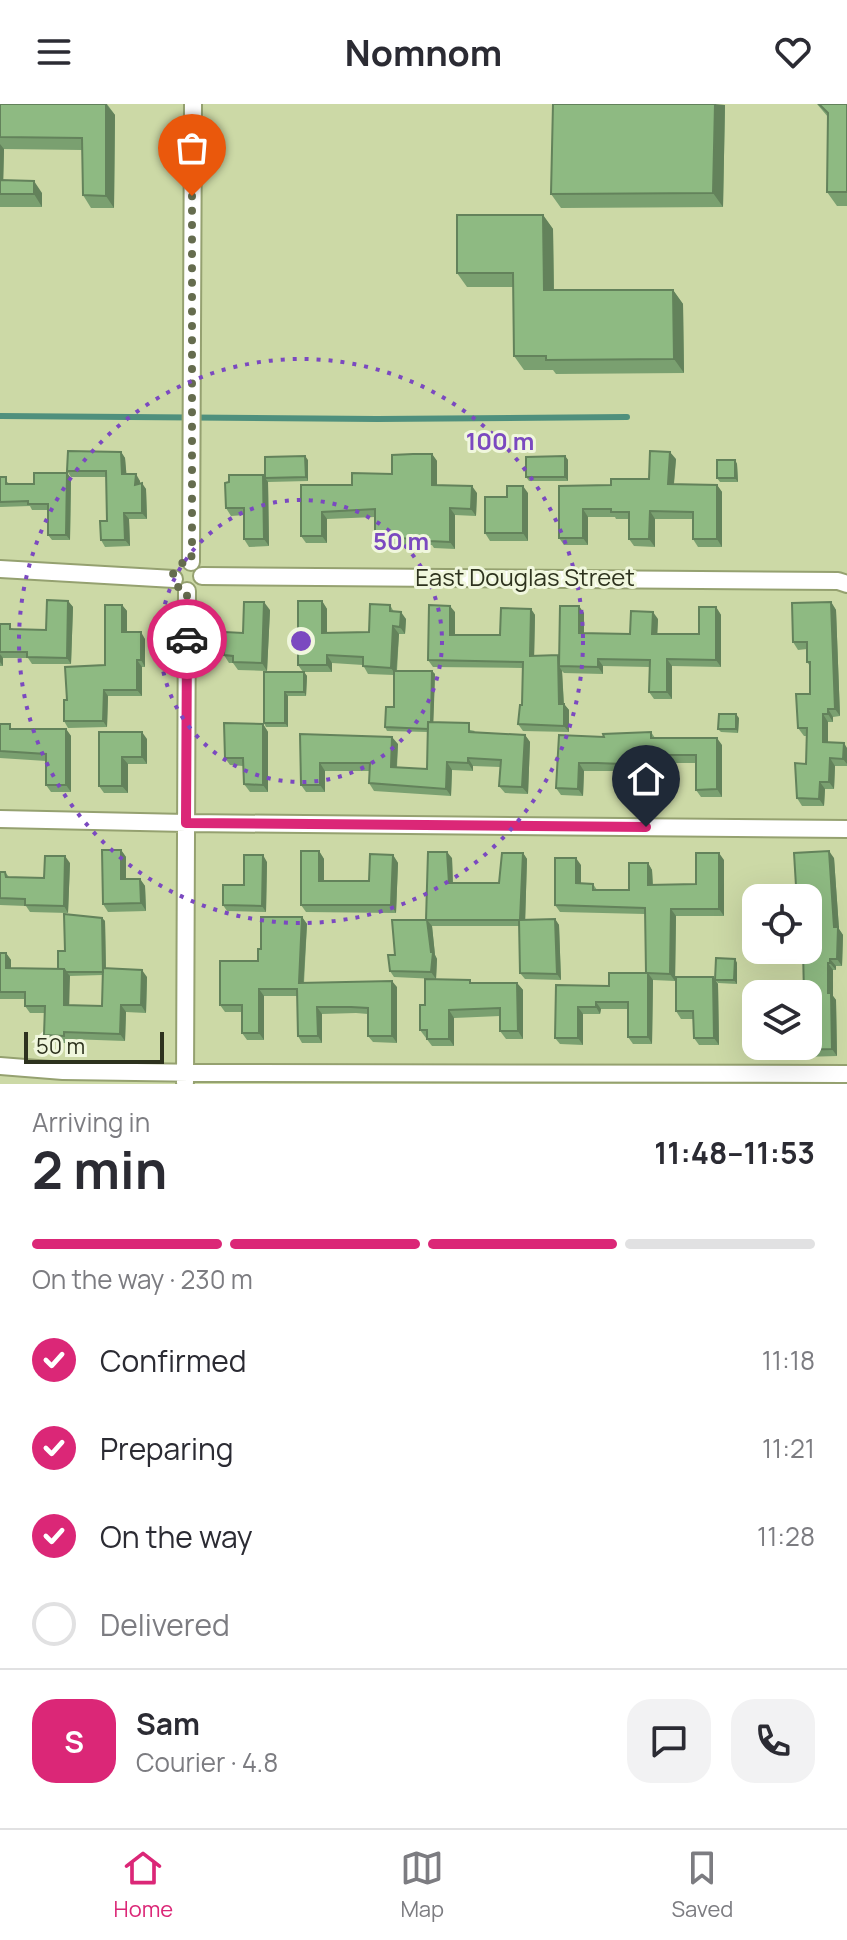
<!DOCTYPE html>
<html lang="en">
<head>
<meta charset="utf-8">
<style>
  :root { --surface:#fff; --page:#f2f2f3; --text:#2b2b33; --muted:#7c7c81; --line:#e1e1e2; --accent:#db2777 }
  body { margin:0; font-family:Manrope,sans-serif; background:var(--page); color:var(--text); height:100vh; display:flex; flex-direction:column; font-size:30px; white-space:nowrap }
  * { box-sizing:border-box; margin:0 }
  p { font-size:26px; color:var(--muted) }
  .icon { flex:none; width:44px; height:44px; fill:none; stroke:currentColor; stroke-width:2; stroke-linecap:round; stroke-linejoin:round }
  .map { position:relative; height:980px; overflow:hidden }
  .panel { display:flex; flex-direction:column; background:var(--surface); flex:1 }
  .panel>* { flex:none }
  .tools { position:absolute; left:742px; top:780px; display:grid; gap:16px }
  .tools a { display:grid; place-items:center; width:80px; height:80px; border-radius:16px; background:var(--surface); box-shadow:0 8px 32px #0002; font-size:40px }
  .scale { position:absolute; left:24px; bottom:20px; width:140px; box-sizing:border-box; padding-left:8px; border:4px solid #2d321e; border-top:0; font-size:22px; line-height:28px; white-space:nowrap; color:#2d321e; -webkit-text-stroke:6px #f0f7dd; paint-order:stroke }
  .pin { position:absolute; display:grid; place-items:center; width:68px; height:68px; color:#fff; margin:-82px -34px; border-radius:50% 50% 50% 0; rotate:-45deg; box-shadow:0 0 8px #0007 }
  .pin .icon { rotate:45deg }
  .courier { position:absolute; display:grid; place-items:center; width:80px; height:80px; margin:-40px; border:6px solid #db2777; border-radius:50%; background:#fff; color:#222; box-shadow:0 2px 10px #0007 }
  .headline em { font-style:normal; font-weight:700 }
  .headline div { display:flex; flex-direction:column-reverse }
  .headline { display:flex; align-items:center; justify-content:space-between; height:136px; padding:0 32px }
  h1 { font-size:52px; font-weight:700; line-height:60px }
  .bar { display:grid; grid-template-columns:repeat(4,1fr); gap:12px 8px; align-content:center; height:96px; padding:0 32px }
  .bar i { height:10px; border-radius:6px; background:var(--line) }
  .bar .selected { background:var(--accent) }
  .bar p { grid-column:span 4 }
  .line { display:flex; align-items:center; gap:20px; padding:0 32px; border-top:2px solid var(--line) }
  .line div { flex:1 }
  .round { display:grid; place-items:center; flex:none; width:84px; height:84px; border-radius:24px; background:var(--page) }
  ol { padding:0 32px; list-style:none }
  li { display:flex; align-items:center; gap:24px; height:88px }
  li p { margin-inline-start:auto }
  li .icon { padding:8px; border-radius:50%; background:var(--accent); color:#fff; stroke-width:4 }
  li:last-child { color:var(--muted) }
  li i { width:44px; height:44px; border:4px solid var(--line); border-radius:50% }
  header { display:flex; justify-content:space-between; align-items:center; height:104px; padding:0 32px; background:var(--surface); font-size:36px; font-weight:700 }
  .tabs { display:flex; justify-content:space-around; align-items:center; height:112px; border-top:2px solid var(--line); background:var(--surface); font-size:22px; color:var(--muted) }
  .tabs a { display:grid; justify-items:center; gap:4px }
  .tabs .selected { color:var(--accent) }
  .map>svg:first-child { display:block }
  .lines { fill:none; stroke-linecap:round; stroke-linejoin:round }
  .stream { stroke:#4f907d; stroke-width:6 }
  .minor-casing { stroke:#95a170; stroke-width:20 }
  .minor { stroke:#fff; stroke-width:16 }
  .wall { fill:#7aa070; fill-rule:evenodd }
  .shaded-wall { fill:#63825b }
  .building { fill:#8eba82; stroke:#63825b; stroke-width:2 }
  .done { stroke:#656c4e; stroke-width:8; stroke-dasharray:0 14.4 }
  .route { stroke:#db2777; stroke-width:10 }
  .ring { fill:none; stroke:#7b49c0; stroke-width:4; stroke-dasharray:4 8 }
  .labels { text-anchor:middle; stroke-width:6; stroke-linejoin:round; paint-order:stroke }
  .street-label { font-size:24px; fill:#2d321e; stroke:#f0f7dd }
  .centre { fill:#7b49c0; stroke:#f0f7dd; stroke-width:4 }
  .ring-label { font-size:24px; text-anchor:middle; font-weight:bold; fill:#7b49c0; stroke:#f0f7dd; stroke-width:6; stroke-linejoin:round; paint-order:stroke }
</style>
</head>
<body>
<header><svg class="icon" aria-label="menu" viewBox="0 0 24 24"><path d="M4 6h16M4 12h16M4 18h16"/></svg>Nomnom<svg class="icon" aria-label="heart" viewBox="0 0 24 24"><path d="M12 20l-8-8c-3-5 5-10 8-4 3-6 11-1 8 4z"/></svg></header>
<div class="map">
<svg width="847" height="980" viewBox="0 0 847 980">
  <rect width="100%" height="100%" fill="#ccd9a6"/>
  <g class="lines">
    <path class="stream" d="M0 312 377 315 627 313"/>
    <g class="minor-casing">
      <path id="minor" d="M191 458 193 0
        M0 465 174 475
        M202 472 838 477 847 480
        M0 715 186 719 847 725
        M0 962 63 967 207 969 847 970
        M185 978 187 487"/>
    </g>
    <use href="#minor" class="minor"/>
  </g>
  <path class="wall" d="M0 0H107L115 11 114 104H91L83 91 82 46 4 45 3 76 42 89V103H0Z
    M817 0H847V102H837L827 88 828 13Z
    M725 1 723 103 561 104 551 90Z
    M543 111 553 125 554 186H673L683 200 684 269 556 270 553 266H524L514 252V183H467L457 169Z
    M121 348 125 354 126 370 140 377V380L146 385 147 415H129L130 442 105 443 101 436 107 417 106 373H71L67 367Z
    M432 350 437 357V382L477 389 476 412 455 411V445L434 444 432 441 380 442 375 435V413L327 415V439H306L301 432V381H352L392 370Z
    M565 352 568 356V377H529L526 373Z
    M676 355 674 380 717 381 722 388V443H698L693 435V415H655V443L634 442 629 435V415H616L615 413H588V441H564L559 434V382L611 381 649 375Z
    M308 356V377L268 378 269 442 249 443 244 435V411L231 412 226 404 265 373Z
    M735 356 737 360 738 378H720L717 374Z
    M67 369 71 374 70 436H52L48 431V406H32L30 402 0 403V373L10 380H34Z
    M528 389V437H490L485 429 507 393Z
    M68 497 73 503 71 560H32L28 554H3V562H0V520L14 525 46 526Z
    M322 497 327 505V529L369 528 390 501 394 508 406 515 405 530H399L397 567H432L435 570 433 618 475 627 474 628 525 631 530 638 528 690 505 689 499 682 500 663 473 662V667L452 666 451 692 374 687 369 679 370 667H325V688H306L301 681 300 630 398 640 397 664 427 665 428 628 387 627 385 623 394 603V571L368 570 363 561 332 559V568H304L307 572 306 592H288V623H266L264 619V568H303L298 561Z
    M831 498 836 506 840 612 833 613V618H828V638L847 644V662H835L834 685H825L824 702H802L797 694 806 660 807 632H804L798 624 810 590V562L807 558V545L798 546 793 538Z
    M122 501 127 507V528L145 535V563H142V592H108L107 623 68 624 64 617 67 596 105 561Z
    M716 503 721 511V563L672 562V595H654L649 588 650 563 603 562V570L564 569 562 567 564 600 569 606V628L523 627 518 620 522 601 523 564 433 563 428 556 455 508V531H500L531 505 535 511 534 551H558L559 553 584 509V529L630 530 658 515 657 530H699Z
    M270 506 267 567 238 566 233 559H229L224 551 243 529Z
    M739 614 738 629 721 628 718 625Z
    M0 620 13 625H66L71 632V688H51L46 681V657L0 654Z
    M263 620 268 628V688H250L244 680 243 662 230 661 225 654Z
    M99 628 147 635V660H128V689H104L99 682Z
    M651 628 655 634 722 641V693H701L696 686V659H657L658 689 628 690 623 683 622 667H584L583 692 561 691 556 684 604 633Z
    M121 746 126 753V775H140L145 782 146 807 108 808 103 800Z
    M319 747 324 755V777H369L393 751 398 759 396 809 306 808 301 801Z
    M523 749 527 755 525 816 555 815 559 821 561 876 525 875 520 869 519 822H432L435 851 437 855 436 875 394 873 390 867 395 851 426 816 452 754 453 779H499Z
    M834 754 839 825 843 831 842 862H836V866H833V892L836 896 837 952 767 954 762 947 808 942V794L806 789H801L796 782Z
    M724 756V812H676L675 877 653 876 652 940H633L628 933V905H601L600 910H583V941L560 940 555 934 556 881 609 882 646 869 645 810 560 808 555 801 581 761V780H593L597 786H629L648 759 652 766 653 781 696 780Z
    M267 758 266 808 227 807 223 801Z
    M70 759 68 809 30 808 26 802 0 801V768H5L9 773 44 774Z
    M302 813 307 820 304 879 397 883V939L373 938 368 932V910L356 909 322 910V939H302L298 932 297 892H264V936H247L242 929V908H225L220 901 258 857 261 845Z
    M102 814 105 817 106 865 147 873 146 909 126 908 125 937 69 935V939H50L44 931 45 909H30L25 902V895H0V849H6L11 856V864L58 865 65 847ZM103 871 102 902 69 901V872Z
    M735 855 737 859V880L718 879 715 876Z
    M713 873 718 880 719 941H699L694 934 693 915H681L676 907Z
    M472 879H517L523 886V935H506L500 927V912L454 914V942H432L420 926 425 901Z"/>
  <path class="shaded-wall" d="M106 0 115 11 114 104 106 92Z
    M715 0 725 1 723 103 713 89Z
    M0 40 4 45 3 88 0 84Z
    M34 77 42 89V103L34 90Z
    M543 111 553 125 554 201 544 186Z
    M673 186 683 200 684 269 674 255Z
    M121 348 125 354 127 376 122 370Z
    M670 348 676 355 673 388 668 380Z
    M432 350 437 357V388L432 381Z
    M305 352 308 356V377L306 373Z
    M565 352 568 356V377L565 373Z
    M735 356 737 360 738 378 735 374Z
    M67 369 71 374 70 436 66 431Z
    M136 370 140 377 139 387 135 381Z
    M263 371 268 378 269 442 264 435Z
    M142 379 146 385 147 415 142 409Z
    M717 381 722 388V443L717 435Z
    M472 382 477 389 476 412 471 405Z
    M523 382 528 389V437L523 429Z
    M450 404 455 411V445L450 438Z
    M583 405 588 413V441L583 434Z
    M650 407 655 415V443L649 435Z
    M322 408 327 415V439L322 432Z
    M124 409 129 415 130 442 125 436Z
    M68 497 73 503 71 560 67 554Z
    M322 497 327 505V536L322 529Z
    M264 498 270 506 267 567 262 559Z
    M831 498 836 506 840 612 835 605Z
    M122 501 127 507V535L122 528Z
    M450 502 455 508V537L450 531Z
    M579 502 584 509V536L579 529Z
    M716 503 721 511V563L716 556Z
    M531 505 535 511 534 558 530 552Z
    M401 508 406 515 405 530 400 523Z
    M653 508 658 515 657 537 652 530Z
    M393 522 399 530 396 571 391 564Z
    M141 528 145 535V563L141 556Z
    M0 550 3 554V562L0 558Z
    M327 551 332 559V568L327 561Z
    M558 551 562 557 559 562 562 567 564 606 559 600Z
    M598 555 603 562V570L598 563Z
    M667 555 672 562V595L667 588Z
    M137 556 142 563V592L137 586Z
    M432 567 435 570 433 629 430 625Z
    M304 568 307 572 306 592 304 588Z
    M104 586 108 592 107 623 103 617Z
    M285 588 288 592V623L285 619Z
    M564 600 569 606V628L564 622Z
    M828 605 833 613V618L828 610Z
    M736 610 739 614 738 629 736 625Z
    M823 610 828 618V646L823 638Z
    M263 620 268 628V688L263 681Z
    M66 625 71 632V688L66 681Z
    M142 628 147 635V660L142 653Z
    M525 631 530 638 528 690 522 683Z
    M392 633 398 640 396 671 391 663Z
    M717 634 722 641V693L717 685Z
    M844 639 847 644V660L843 655Z
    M652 651 657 659 658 689 653 682Z
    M122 653 128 660V689L122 682Z
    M468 654 473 662V667L468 659Z
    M830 654 835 662 834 685 829 678Z
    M447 658 452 666 451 692 446 685Z
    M320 659 325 667V688L320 681Z
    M579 659 584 667 583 692 578 685Z
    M820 678 825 685 824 702 819 695Z
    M121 746 126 753V782L121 775Z
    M319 747 324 755V784L319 777Z
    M829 747 834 754 839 825 843 831 842 862 837 855Z
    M447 748 452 754 453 785 449 779Z
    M523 749 527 755 525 822 520 816Z
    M719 749 724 756V812L719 805Z
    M263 751 267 758 266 808 262 802Z
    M393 751 398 759 396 809 391 801Z
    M65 752 70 759 68 809 64 802Z
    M576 754 581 761V786L576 779Z
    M648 759 652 766 653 788 648 781Z
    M140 775 145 782 146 807 141 799Z
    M671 805 676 812 675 877 670 870Z
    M302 813 307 820 303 885 299 879Z
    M102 814 105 817 106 871 104 868Z
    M555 815 559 821 561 876 557 870Z
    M427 816 432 822 435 851 437 855 436 875 431 868Z
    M6 849 11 856V871L6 864Z
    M735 855 737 859V880L734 876Z
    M830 855 836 862V866L830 859Z
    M828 859 833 866V892L836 896 837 952 832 945 828 889Z
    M64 865 70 872 69 908 64 901Z
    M142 866 147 873 146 909 141 901Z
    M648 869 653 876 652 940 648 933Z
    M713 873 718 880 719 941 714 934Z
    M392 877 397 883V939L392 932Z
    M517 879 523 886V935L518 927Z
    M259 885 264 892V936L259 929Z
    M596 898 601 905 600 910 596 903Z
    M121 901 126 908 125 937 120 930Z
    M317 903 322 910V939L318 932Z
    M578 903 583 910V941L578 934Z
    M449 906 454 914V942L449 935Z"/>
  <path class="building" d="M0 0H106V92L83 91 82 34 0 33Z
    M553 0H715L713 89 551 90Z
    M819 0H847V88H827L828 9Z
    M0 76 34 77V90H0Z
    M457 111H543L544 186H673L674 255 546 256V252H514L513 169H457Z
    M68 347 121 348 122 370H136L135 381 142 379V409H124L125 436H101L100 417H107L106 367H67Z
    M650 347 670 348 668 380 717 381V435H693V408L650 407 649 435H629V408H611V405H583V434H559V382L611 381V375H649Z
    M413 350H432V381L472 382 471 405 450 404V438L429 437V434L375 435V405L322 408V432H301V381H352V369L392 370V351Z
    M305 352 306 373 265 374V353Z
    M565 352V373H526V353Z
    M717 356H735V374H717Z
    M34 369H67L66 431H48V400H28V397L0 398V373H6V380H34Z
    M229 371H263L264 435H244V404H226L225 379 229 378Z
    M507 382H523V429H485V393H507Z
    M47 496 68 497 67 554 27 553V548H0V520H10V525L46 526Z
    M298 497H322V529L369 528 370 500 390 501V507L401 508 400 523 393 522 391 564 363 562V553L327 551V561H298Z
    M244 498H264L262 559 233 558V552L224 551 225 528 243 529Z
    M831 498 835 605H828V610H823V638L844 639 843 655 830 654 829 678H820L819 695 797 694 795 659 806 660 807 624H798L796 590H810V558H807V538H793L792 499Z
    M105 501H122V528H141V556H137V586H104L103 617H64V596H67L65 563 105 561Z
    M429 501 450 502V531H500L501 504 531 505 530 552 558 551 559 600H564V622L518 620 520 601H522L523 558 428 556Z
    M560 502H579V529L630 530 631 507 653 508 652 530H699V503H716V556L667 555V588H649L650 556 598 555V563L559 562Z
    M394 567H432L431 618H428V625L385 623 386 603H394Z
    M264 568H304V588H285V619H264Z
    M719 610H736V625H718Z
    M428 618 469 619V628L525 631 522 683 499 682 501 656 468 654V659L447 658 446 685 369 679 370 659H320V681H301L300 630 392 633 391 663 427 665Z
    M224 619 263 620V681L244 680 243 654H225Z
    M0 620H10V625H66V681H46V650L0 647Z
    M99 628H142V653H122V682H99Z
    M651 628V634H717V685L696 686V651H652L653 682 623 683 622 660 597 659H579L578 685 556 684 559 631 604 633 603 630Z
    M102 746H121V775H140L141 799 103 800Z
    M301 747H319V777H369L370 750 393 751 391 801H301Z
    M829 747 834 823H838L837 855H830V859H828V889H831L832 945 762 947V942H808V890H804L803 846H808V794H806L805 781 796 782 794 749Z
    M428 748H447L449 779H499L502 749H523L520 816 555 815 557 870 520 869 519 816H427L431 848H433L431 868 390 867 388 851H395L392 816H426Z
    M696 749H719V805H671L670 870 648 869V933H628V898H596V903H578V934H555L556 881 609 882V869H646L645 804 555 801V754H576V779L593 780V786H629V759H648V781L696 780Z
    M244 751H263L262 802 223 801V781H244Z
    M45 752H65L64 802 25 801V795L0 794V768H5L6 773 44 774Z
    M64 810 102 814 103 868H66L64 865H58V847H65Z
    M261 813H302L299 879 392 877V932H368V904L351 903H317L318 932H298L297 885H259V929H242V901H220V857H258V845H261Z
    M0 849H6V864L64 865V901L102 902 103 864 142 866 141 901H121L120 930 64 928V932L44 931 45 902H25V888H0Z
    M716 854 735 855 734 876H715Z
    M676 873H713L714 934H694L693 907H676Z
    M425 875 470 876V879H517L518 927H500V904L449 906V935H427V926H420V901H425Z"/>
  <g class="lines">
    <path class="done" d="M187 535V487L178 483 173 470 182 459 191 458 192 445V92"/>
    <path class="route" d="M187 535 186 719 646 723"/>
  </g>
  <g class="ring">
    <circle cx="301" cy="537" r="141"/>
    <circle cx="301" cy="537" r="282"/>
  </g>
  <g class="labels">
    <g class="street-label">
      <text x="525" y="482">East Douglas Street</text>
    </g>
  </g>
  <circle cx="301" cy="537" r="12" class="centre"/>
  <g class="ring-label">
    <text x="500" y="346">100 m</text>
    <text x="401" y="446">50 m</text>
  </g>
</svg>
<div class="tools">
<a><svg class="icon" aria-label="locate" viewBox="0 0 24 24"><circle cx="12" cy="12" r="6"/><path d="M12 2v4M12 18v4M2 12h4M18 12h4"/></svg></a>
<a><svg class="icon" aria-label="layers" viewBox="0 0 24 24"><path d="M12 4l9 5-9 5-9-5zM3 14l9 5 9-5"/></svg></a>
</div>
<div class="scale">50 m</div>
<div class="pin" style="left:192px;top:92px;background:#ea580c"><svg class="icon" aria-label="bag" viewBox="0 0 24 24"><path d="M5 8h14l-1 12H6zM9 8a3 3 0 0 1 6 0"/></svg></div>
<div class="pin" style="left:646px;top:723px;background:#1f2937"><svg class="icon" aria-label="home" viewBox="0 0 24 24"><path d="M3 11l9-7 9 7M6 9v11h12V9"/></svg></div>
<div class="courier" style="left:187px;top:535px"><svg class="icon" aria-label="car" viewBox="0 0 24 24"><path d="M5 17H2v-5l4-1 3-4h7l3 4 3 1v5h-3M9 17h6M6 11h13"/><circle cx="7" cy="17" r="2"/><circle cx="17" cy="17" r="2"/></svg></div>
</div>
<section class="panel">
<div class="headline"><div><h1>2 min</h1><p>Arriving in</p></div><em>11:48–11:53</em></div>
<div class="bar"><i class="selected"></i><i class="selected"></i><i class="selected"></i><i></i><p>On the way · 230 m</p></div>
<ol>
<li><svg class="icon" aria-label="check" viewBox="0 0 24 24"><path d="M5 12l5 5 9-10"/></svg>Confirmed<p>11:18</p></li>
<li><svg class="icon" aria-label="check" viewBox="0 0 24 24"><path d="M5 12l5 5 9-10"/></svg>Preparing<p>11:21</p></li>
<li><svg class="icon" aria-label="check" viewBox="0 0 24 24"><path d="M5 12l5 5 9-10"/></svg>On the way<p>11:28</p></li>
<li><i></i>Delivered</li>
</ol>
<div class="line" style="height:144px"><b class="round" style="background:var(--accent);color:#fff">S</b><div><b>Sam</b><p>Courier · 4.8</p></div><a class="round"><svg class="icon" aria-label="chat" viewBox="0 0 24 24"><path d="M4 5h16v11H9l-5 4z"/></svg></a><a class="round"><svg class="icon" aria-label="phone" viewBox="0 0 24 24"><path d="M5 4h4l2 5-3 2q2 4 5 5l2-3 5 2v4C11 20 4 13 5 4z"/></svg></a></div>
</section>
<nav class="tabs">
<a class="selected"><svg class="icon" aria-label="home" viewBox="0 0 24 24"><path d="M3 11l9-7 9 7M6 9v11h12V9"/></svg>Home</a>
<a><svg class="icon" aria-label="map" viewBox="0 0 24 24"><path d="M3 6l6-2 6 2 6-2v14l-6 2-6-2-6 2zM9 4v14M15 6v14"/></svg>Map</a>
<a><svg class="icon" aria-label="saved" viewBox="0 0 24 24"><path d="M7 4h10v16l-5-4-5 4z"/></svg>Saved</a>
</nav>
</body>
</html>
